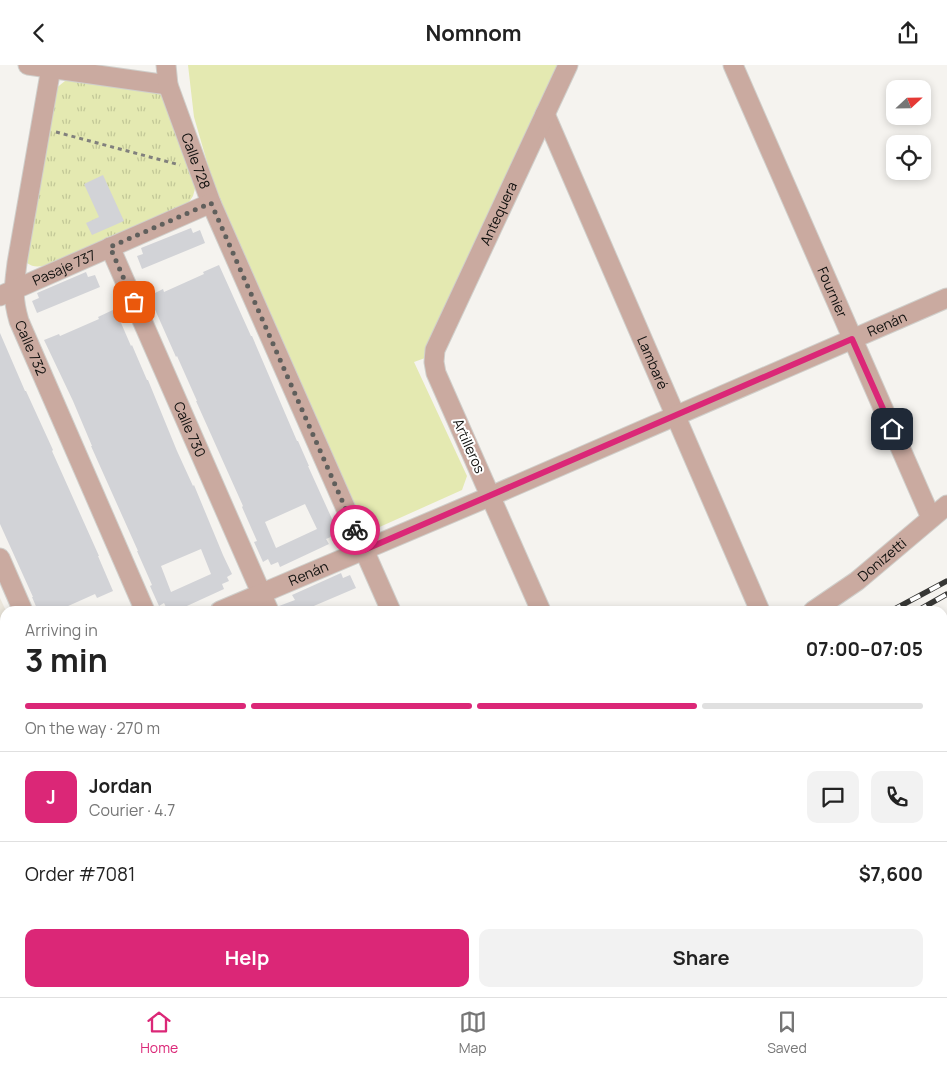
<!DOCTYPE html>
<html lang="en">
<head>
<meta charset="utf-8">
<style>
  :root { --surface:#fff; --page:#f2f2f2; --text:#222; --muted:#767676; --line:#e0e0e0; --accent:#db2777 }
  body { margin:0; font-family:Manrope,sans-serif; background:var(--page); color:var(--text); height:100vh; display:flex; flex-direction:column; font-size:19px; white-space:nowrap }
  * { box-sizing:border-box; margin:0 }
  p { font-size:16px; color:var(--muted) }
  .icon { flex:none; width:28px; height:28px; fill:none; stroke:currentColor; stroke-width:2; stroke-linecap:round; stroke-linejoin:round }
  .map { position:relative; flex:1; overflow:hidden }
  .side { position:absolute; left:0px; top:541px; width:948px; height:391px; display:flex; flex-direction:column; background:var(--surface); border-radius:15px 15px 0 0; box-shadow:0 2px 8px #0003 }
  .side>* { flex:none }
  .needle { width:32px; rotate:68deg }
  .tools { position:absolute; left:886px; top:15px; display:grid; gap:10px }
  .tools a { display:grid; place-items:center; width:45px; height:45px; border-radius:10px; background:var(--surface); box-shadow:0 2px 8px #0003; font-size:25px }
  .pin { position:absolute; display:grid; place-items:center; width:42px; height:42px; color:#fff; margin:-21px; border-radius:10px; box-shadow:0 2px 8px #0006 }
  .courier { position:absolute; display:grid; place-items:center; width:50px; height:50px; margin:-25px; border:4px solid #db2777; border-radius:50%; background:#fff; color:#222; box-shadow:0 1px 6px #0007 }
  .summary em { font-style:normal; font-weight:700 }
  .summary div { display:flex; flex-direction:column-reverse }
  .summary { display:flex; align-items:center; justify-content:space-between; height:85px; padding:0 25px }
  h1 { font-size:32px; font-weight:700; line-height:38px }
  .bar { display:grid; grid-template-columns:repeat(4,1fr); gap:8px 5px; align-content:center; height:60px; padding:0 25px }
  .bar i { height:6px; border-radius:4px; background:var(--line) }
  .bar .on { background:var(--accent) }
  .bar p { grid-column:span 4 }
  .line { display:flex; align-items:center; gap:12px; padding:0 25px; border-top:1px solid var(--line) }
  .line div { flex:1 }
  .round { display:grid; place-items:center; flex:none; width:52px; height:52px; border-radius:10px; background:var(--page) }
  .button { display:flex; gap:10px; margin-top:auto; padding:10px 25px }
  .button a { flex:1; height:58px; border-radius:10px; background:var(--accent); color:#fff; font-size:20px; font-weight:700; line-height:58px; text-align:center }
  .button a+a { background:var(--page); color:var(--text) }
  header { display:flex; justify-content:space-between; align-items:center; height:65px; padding:0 25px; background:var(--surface); font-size:22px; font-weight:700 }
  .tabs { display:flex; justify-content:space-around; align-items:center; height:70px; border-top:1px solid var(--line); background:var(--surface); font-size:14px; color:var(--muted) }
  .tabs a { display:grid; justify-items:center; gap:2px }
  .tabs .on { color:var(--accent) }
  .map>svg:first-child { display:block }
  .built { fill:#ebe6db }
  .grass { fill:url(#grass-tufts) }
  .pitch { fill:#e4e9b1 }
  .building { fill:#d2d3d7; fill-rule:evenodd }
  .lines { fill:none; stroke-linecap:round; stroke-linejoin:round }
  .lane-casing { stroke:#d0cfcb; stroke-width:12 }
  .street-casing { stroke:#d0cfcb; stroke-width:21 }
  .secondary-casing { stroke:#d0cfcb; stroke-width:30 }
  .path { stroke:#81807d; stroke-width:3; stroke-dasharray:4 4; stroke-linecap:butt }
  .lane { stroke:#caaaa0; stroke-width:10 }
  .street { stroke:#caaaa0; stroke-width:19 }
  .secondary { stroke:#b48678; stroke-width:28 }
  .rail-casing { stroke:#373735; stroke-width:5.5 }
  .rail { stroke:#fff; stroke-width:4; stroke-dasharray:11; stroke-linecap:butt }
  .done { stroke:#605f5c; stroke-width:5; stroke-dasharray:0 9 }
  .route { stroke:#db2777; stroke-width:6 }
  .labels { text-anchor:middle; stroke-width:4; stroke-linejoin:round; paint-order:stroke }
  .street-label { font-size:14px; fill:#0f0f0d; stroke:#fff }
</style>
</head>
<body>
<header><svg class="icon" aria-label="back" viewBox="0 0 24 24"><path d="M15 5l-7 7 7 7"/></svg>Nomnom<svg class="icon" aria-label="share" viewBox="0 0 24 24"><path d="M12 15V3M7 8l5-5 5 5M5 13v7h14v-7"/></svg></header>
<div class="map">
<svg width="947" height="932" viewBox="0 0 947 932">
  <defs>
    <pattern id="grass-tufts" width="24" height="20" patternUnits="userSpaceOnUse" patternTransform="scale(1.25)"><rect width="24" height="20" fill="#e4e9b1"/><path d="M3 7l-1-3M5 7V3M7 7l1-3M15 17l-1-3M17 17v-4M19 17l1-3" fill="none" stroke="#c2c797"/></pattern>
  </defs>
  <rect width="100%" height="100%" fill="#f5f3ef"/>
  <path class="built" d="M0 533 6 546 5 801 0 803Z"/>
  <path class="grass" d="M77 13 156 26 165 31 196 120 193 131 185 143 53 198C43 201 35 204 27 198L55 24 65 16Z"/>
  <path class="pitch" d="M188 0H559L546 31 425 293 414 297 467 411 462 425 364 469 216 128 194 52Z"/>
  <path class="building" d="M103 110 124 156 92 170 86 158 99 152 84 119Z
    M191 163 193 168 200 165 205 178 142 204 137 191 143 189 141 183Z
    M219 200 251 271H252L297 376H298L309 401H308L337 465 331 467 333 471 326 474 329 479 280 502 278 497 271 500 268 494 263 497 254 477 257 476 242 442 243 441 196 336H197L177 291 176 292 149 231 163 224 164 227 204 209 203 207ZM305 439 317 464 276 483 265 457Z
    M86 207 88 212 95 210 100 222 37 248 32 236 39 233 37 228Z
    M115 244 131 281 132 280 147 315H148L177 386 193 421 194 420 223 490 232 509 227 512 229 516 222 519 224 524 176 546 174 541 167 544 164 538 159 541 150 521 152 520 137 486H138L91 381H92L73 336 44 275 59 269 60 271 99 254 98 252ZM201 484 211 509 171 527 161 501Z
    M0 268 25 326H26L42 361 53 385 52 386 99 491H98L113 526 97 533 95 529 57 546H38L32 532H33L0 459Z
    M341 508 343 513 350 510 356 523 302 546H280L279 541 295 535 292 530Z"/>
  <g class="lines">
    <g class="lane-casing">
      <path id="lane" d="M0 814 5 812"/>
    </g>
    <g class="street-casing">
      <g id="street">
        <path d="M28 0 168 20"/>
        <path id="s1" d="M166 0 168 20 211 138 391 546"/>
        <path id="s2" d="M733 0 931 453"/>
        <path id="s3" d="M51 3 17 198C14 222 12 232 19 256L145 546"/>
        <path id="s4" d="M545 49 760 546"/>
        <path id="s5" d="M110 182 269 546"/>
        <path id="s6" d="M0 231 211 138"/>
        <path d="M0 493 23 546"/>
        <path id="s7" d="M220 546 491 431 947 233"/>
        <path id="s8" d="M541 546 436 308 434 297 435 285 568 0"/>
        <path id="s9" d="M813 546 857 516 947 440"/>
        <path d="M942 811 947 822"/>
        <path d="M818 928 820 932"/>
      </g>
    </g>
    <g class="secondary-casing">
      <path id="secondary" d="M942 645 947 641
        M942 767 947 764
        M557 932 563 928
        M721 932 727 928"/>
    </g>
    <path class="path" d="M56 67 180 100"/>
    <use href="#lane" class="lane"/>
    <use href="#street" class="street"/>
    <use href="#secondary" class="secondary"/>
    <g class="rail-casing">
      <path id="rail" d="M891 546 947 516
        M917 546 947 529
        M24 932 34 928
        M50 932 60 928"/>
    </g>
    <use href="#rail" class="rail"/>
  </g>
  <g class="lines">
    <path class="done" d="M134 237 110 182 211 138 355 465"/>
    <path class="route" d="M355 465 364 485 852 274 892 364"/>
  </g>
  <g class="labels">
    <g class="street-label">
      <text dy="5" stroke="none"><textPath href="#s1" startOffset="101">Calle 728</textPath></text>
      <text dy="5" stroke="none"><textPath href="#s8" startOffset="434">Antequera</textPath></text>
      <text dy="5" stroke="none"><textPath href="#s6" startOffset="70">Pasaje 737</textPath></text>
      <text dy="5" stroke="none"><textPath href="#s2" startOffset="248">Fournier</textPath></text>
      <text dy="5" stroke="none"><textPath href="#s7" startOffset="726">Renán</textPath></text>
      <text dy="5" stroke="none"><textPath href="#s3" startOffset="286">Calle 732</textPath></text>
      <text dy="5" stroke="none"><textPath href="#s4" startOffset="271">Lambaré</textPath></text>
      <text dy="5" stroke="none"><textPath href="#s5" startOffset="199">Calle 730</textPath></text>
      <text transform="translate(469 381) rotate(66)" y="5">Artilleros</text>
      <text dy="5" stroke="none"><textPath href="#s9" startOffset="86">Donizetti</textPath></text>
      <text dy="5" stroke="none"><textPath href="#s7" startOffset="96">Renán</textPath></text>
    </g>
  </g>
</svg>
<div class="tools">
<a><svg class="needle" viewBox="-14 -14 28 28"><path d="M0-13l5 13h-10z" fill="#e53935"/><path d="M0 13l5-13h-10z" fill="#767676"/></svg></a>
<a><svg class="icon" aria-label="locate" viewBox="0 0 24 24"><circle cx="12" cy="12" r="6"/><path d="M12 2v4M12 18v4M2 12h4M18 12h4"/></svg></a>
</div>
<div class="pin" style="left:134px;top:237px;background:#ea580c"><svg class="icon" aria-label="bag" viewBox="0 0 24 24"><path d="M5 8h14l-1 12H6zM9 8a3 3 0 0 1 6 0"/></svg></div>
<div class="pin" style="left:892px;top:364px;background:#1f2937"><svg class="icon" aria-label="home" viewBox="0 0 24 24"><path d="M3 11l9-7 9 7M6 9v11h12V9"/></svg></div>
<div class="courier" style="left:355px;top:465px"><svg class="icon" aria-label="bike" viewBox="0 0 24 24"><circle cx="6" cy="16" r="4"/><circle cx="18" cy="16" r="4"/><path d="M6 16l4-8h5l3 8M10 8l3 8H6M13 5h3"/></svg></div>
<section class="side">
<div class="summary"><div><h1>3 min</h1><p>Arriving in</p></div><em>07:00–07:05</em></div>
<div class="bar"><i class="on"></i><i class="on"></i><i class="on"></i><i></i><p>On the way · 270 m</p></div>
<div class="line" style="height:90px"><b class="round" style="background:var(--accent);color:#fff">J</b><div><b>Jordan</b><p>Courier · 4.7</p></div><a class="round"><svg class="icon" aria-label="chat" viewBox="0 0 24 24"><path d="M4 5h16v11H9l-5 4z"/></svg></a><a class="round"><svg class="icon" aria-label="phone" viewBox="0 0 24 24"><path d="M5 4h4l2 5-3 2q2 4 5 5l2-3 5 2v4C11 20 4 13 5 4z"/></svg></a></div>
<div class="line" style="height:65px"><div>Order #7081</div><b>$7,600</b></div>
<div class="button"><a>Help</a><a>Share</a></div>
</section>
</div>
<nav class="tabs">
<a class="on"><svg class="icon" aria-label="home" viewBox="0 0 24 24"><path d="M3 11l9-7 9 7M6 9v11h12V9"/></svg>Home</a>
<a><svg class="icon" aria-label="map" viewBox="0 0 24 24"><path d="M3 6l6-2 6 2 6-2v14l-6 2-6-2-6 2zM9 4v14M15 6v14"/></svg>Map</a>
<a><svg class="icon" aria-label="saved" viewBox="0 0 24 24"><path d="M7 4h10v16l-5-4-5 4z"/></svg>Saved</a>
</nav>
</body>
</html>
